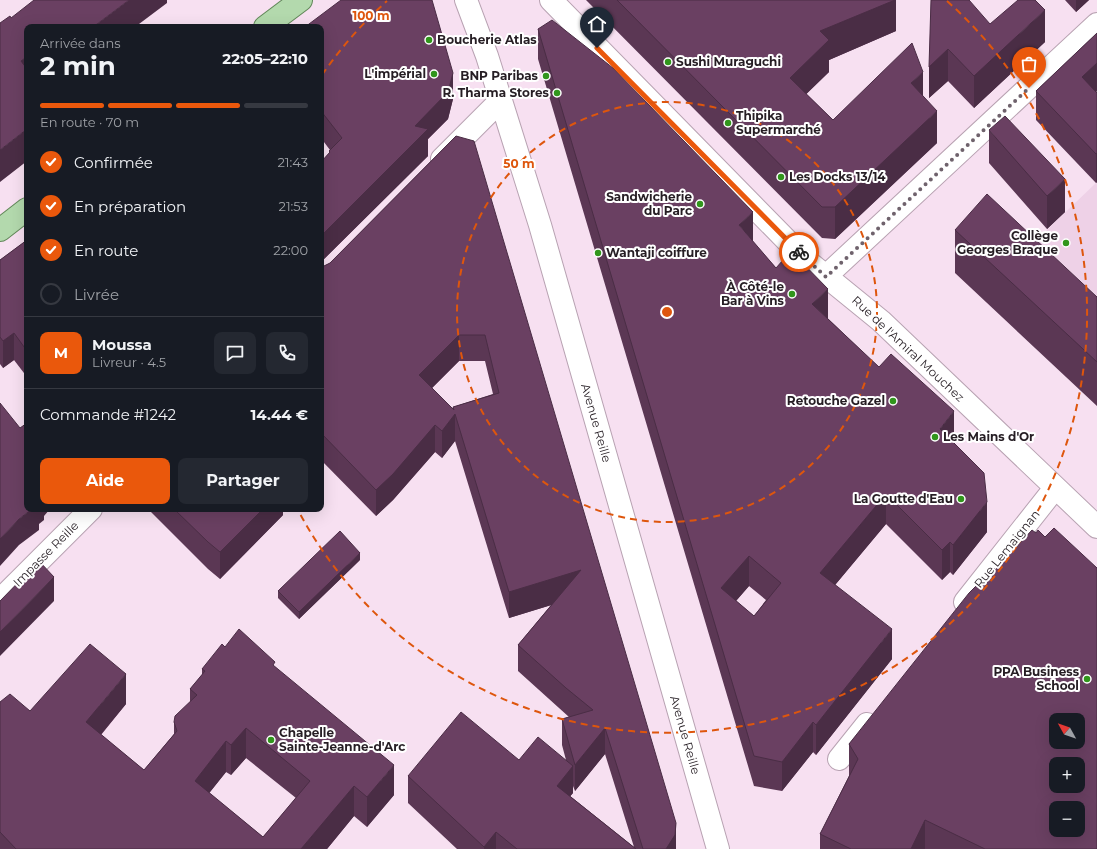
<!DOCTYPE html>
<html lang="fr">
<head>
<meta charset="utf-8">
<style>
  :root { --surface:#171b24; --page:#242831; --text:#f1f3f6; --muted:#9ea1a6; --line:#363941; --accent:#ea580c }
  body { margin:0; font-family:Montserrat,sans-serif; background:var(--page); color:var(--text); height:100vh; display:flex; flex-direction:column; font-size:15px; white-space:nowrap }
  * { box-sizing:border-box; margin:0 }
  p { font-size:13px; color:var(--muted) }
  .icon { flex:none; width:22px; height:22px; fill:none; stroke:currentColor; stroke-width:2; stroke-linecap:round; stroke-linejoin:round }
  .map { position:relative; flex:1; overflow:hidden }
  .side { position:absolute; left:24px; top:24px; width:300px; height:488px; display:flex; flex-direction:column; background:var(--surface); border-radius:8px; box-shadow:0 4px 16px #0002 }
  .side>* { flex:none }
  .needle { width:26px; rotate:310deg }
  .fabs { position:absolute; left:1049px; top:713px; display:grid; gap:8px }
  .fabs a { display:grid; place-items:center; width:36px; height:36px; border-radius:8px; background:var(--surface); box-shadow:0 4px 16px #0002; font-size:20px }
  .pin { position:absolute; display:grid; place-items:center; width:34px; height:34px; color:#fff; margin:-41px -17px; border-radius:50% 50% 50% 0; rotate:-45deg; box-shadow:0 0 4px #0007 }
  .pin .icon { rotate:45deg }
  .courier { position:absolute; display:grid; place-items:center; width:40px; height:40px; margin:-20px; border:3px solid #ea580c; border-radius:50%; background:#fff; color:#222; box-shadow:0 1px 5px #0007 }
  .summary em { font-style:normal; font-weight:700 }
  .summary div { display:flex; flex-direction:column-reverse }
  .summary { display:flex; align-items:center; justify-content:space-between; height:68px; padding:0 16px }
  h1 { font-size:26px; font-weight:700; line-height:30px }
  .bar { display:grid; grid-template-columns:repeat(4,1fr); gap:6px 4px; align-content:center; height:48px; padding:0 16px }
  .bar i { height:5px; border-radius:3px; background:var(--line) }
  .bar .selected { background:var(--accent) }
  .bar p { grid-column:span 4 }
  .line { display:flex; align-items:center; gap:10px; padding:0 16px; border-top:1px solid var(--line) }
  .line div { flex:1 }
  .round { display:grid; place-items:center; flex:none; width:42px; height:42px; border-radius:8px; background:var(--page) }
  ol { padding:0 16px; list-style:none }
  li { display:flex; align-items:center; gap:12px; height:44px }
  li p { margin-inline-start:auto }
  li .icon { padding:4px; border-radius:50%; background:var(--accent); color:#fff; stroke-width:4 }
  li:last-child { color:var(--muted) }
  li i { width:22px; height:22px; border:2px solid var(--line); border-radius:50% }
  .action { display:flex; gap:8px; margin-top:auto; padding:8px 16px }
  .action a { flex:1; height:46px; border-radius:8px; background:var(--accent); color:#fff; font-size:16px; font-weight:700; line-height:46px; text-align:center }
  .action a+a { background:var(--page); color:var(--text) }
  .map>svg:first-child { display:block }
  .built { fill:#eed1e7 }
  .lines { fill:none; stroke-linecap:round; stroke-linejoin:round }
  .minor-casing { stroke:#b8a2b2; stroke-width:24 }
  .major-casing { stroke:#618759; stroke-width:24 }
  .minor { stroke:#fff; stroke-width:22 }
  .major { stroke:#b3d9ad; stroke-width:22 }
  .wall { fill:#5b3754; fill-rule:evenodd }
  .shaded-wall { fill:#4a2d45 }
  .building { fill:#6a4062; stroke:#4a2d45; fill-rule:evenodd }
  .done { stroke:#6f626c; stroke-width:4; stroke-dasharray:0 7.2 }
  .route { stroke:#ea580c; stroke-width:5 }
  .ring { fill:none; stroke:#de560d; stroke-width:2; stroke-dasharray:7 5 }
  .poi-dot { fill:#31961c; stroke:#fff; stroke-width:1.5 }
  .labels { text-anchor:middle; stroke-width:4; stroke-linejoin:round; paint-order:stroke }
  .poi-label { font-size:12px; font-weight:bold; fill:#261e24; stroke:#fff; text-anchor:end }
  .street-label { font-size:12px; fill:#261e24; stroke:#fff }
  .centre { fill:#de560d; stroke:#fff; stroke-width:2 }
  .ring-label { font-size:12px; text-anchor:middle; font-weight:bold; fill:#de560d; stroke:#fff; stroke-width:4; stroke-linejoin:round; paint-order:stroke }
</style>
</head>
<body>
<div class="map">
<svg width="1097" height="849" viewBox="0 0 1097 849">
  <rect width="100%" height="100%" fill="#f7e0f1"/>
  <path class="built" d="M1097 182V329L1024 257 1048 229Z"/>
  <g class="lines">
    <g class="minor-casing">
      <path id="minor" d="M466 0 487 56 540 225 718 849
        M551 0 806 260 881 321 1097 527
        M442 159 501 100
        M825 277 1097 24
        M0 600 91 509
        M965 602 1055 488
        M839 759 867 724"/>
    </g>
    <g class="major-casing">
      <path id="major" d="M265 27 301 0
        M0 230 27 209"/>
    </g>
    <use href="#minor" class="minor"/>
    <use href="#major" class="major"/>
  </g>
  <path class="wall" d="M586 0H896V31L829 60V72L806 94 833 120 923 96 937 143 835 239 822 238Z
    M931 0 990 24 1045 42 974 108 948 81 929 98Z
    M1065 0H1089L1076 12Z
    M321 27 453 99 448 119 428 139V156L321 262V162L329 154V151L330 150 321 138Z
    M538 29 753 242 776 268 954 441V442L987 532 953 575 950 572 942 580 886 524 835 585 892 659 816 755 813 752 782 791 754 786 538 59ZM749 586 766 600 754 616 736 601Z
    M1097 33V91L1096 92 1097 93V182L1096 183 1036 120V91Z
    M989 130 1065 212 1047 229 989 163Z
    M456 136 676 849H457L408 803V776L519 760H566L562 745V719L569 717 518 671V645L551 605 509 618 455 441 442 458 435 452 393 500 376 516 321 460V266H324L330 263ZM459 361H485L493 394 453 407V409L432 388ZM605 754 634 847 570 796 573 793V786L575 791Z
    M955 230 1097 297V406L955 273Z
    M27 240V377L14 360 3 368 0 364V260Z
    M148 509H283V515L220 579 208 569Z
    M1036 533 1045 537 1097 849H820V834L849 776V744L995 570Z
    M360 560 299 619 278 598V591Z
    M225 647 275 667 394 795 367 827 354 816 327 849H0V702L30 711 126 704 101 735 144 770 174 734V722L190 702V689L202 675V669ZM246 758 296 798 263 837 209 793 226 772 231 775Z"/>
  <path class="shaded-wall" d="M129 0H167V3L135 27H93Z
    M895 0H896V31L829 60V72L790 110V78L820 31Z
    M1076 0H1089L1076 12Z
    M1045 10V42L974 108V76Z
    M948 49V81L929 98V67Z
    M27 56V88L21 61Z
    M1097 63V91L1082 105V77Z
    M923 72V103L911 83Z
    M453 73V99L448 119 428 139V156L321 262V236L415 126Z
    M937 111V143L835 239V207Z
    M27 129V161L0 182V150Z
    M1097 153V182L1096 183V154Z
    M1065 179V212L1047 229V196Z
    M753 212V242L739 225Z
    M828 289V319L812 304Z
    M14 333V360L3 368V341Z
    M459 335V361L419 401V375Z
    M954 411V441L940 459V429Z
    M455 414V441L442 458V431Z
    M435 425V452L393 500 376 516V490Z
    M886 494V524L820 603V573Z
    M987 502V532L953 575V545Z
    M32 509H50L44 516V520L39 524V530L19 545 0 566V539L19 519Z
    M263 509H283V515L220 579V552Z
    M950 542V572L942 580V550Z
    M360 553V560L299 619V612Z
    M749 556V586L721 618V588Z
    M581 570V596L509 618V592Z
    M54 577V601L0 656V632Z
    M892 629V659L816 755V725Z
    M126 674V704L86 752V722Z
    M813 722V752L782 791V762Z
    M246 728V758L231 775V745Z
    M605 728V754L575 791V765Z
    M226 741V772L195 811V781Z
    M394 765V795L367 827V797Z
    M573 766V793L557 812V786Z
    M354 786V816L327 849H301Z
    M925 820V849H911Z
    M676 823V849H666Z
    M496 832V849H484V847Z"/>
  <path class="building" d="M34 0H129L93 27H67L65 24 62 27H27V56L21 61 27 69V129L0 150V23L10 16 11 18Z
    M341 0H432L453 73 448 92 415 126 428 129 321 236V162L330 152 329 151 342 138 321 111V27H305Z
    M617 0H895L820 31 829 40 790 78 833 120 912 43 923 72 911 83 937 111 835 207H822Z
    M931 0H969L990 24 1018 0H1035L1045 10 974 76 948 49 929 67Z
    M552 20 613 68 753 212 739 225 776 268 791 251 828 289 812 304 879 367 891 354 954 411 940 429 984 473 987 502 953 545 950 542 942 550 886 494 820 573 892 629 816 725 813 722 782 762 754 756 538 29ZM749 556 781 583 754 616 721 588Z
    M1097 33V63L1082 77 1097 93V153L1096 154 1036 91Z
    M1005 116 1065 179 1047 196 989 130Z
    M456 136 474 141 676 823 675 835 666 849H643L605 728 575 765 562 719 593 710 566 688 518 645 581 570 509 592 455 414 442 431 435 425 393 474 376 490 321 433V266H324L330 263ZM459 335H485L499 393 453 407 454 410 419 375Z
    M987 194 1097 297V362L955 230Z
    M27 240V351L14 333 3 341 0 337V260Z
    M0 403 20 428 27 423V509H32L19 519 0 539Z
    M174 509H263L220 552 208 542Z
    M1054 528 1097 568V849H985L925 820 911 849H851L820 834 858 759 849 744 969 593 994 568 995 570 1032 530 1036 533 1038 530 1045 537ZM1056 720H1078V742H1056ZM1056 764H1078V786H1056ZM1056 808H1078V830H1056Z
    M340 531 360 553 299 612 278 591Z
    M39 561 54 577 0 632V601Z
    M239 629 275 662 273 665 394 765 367 797 354 786 301 849H16L0 832V702L10 694 30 711 90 644 126 674 86 722 144 770 177 731 174 722 175 716 197 695 190 689 205 671 202 669 222 644 225 647ZM246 728 310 781 263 837 195 781 226 741 231 745Z
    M461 712 519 760 538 737 573 766 557 786 636 849H517L496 832 484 847 408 776Z"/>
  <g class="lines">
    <path class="done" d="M799 252 826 277 1029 88"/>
    <path class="route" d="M597 48 799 252"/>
  </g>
  <g class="ring">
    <circle cx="667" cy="312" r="210"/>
    <path d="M322 75A419 419 0 0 1 387 1M947 1A419 419 0 1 1 299 512"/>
  </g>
  <g class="poi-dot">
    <circle cx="429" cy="40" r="4"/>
    <circle cx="668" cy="62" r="4"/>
    <circle cx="434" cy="74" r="4"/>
    <circle cx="546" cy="76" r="4"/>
    <circle cx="557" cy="93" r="4"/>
    <circle cx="728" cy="123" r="4"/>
    <circle cx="781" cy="177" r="4"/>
    <circle cx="700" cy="204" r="4"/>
    <circle cx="1066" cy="243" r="4"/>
    <circle cx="598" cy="253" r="4"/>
    <circle cx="792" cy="294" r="4"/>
    <circle cx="893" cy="401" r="4"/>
    <circle cx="935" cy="437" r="4"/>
    <circle cx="961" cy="499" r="4"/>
    <circle cx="1087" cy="679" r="4"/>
    <circle cx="271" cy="740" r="4"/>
  </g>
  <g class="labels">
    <g class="poi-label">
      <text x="437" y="44" text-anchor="start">Boucherie Atlas</text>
      <text x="676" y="66" text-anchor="start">Sushi Muraguchi</text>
      <text x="426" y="78">L'impérial</text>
      <text x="538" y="80">BNP Paribas</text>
      <text x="549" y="97">R. Tharma Stores</text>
      <text x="736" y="120" text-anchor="start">Thipika<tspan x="736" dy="14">Supermarché</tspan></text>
      <text x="789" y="181" text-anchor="start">Les Docks 13/14</text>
      <text x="692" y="201">Sandwicherie<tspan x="692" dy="14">du Parc</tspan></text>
      <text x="1058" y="240">Collège<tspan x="1058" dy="14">Georges Braque</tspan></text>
      <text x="606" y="257" text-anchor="start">Wantaji coiffure</text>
      <text x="784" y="291">À Côté-le<tspan x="784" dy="14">Bar à Vins</tspan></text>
      <text x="885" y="405">Retouche Gazel</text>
      <text x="943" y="441" text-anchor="start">Les Mains d'Or</text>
      <text x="953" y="503">La Goutte d'Eau</text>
      <text x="1079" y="676">PPA Business<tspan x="1079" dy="14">School</tspan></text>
      <text x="279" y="737" text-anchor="start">Chapelle<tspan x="279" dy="14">Sainte-Jeanne-d'Arc</tspan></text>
    </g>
    <g class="street-label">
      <text transform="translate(908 349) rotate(43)" y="4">Rue de l'Amiral Mouchez</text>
      <text transform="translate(596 423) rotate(74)" y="4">Avenue Reille</text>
      <text transform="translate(1007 549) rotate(-51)" y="4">Rue Lemaignan</text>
      <text transform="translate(46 554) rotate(-45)" y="4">Impasse Reille</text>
      <text transform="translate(685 735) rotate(74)" y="4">Avenue Reille</text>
    </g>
  </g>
  <circle cx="667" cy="312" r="6" class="centre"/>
  <g class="ring-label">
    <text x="371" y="20">100 m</text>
    <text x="519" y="168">50 m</text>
  </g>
</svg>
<div class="fabs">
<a><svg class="needle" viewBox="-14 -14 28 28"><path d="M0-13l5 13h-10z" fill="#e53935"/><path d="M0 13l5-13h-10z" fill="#9ea1a6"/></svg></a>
<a>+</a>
<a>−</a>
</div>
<div class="pin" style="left:1029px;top:88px;background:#ea580c"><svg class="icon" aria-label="bag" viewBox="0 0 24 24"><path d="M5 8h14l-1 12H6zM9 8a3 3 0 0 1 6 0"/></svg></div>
<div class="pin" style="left:597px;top:48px;background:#1f2937"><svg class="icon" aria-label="home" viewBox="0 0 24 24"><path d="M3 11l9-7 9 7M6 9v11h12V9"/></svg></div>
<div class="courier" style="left:799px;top:252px"><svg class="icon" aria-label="bike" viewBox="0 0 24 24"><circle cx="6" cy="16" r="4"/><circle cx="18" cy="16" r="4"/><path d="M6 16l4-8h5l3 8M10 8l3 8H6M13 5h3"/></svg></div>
<section class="side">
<div class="summary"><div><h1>2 min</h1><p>Arrivée dans</p></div><em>22:05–22:10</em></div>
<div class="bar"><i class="selected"></i><i class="selected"></i><i class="selected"></i><i></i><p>En route · 70 m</p></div>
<ol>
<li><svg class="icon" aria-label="check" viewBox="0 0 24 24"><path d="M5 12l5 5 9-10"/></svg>Confirmée<p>21:43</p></li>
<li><svg class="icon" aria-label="check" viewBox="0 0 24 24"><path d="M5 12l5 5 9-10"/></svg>En préparation<p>21:53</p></li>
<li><svg class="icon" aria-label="check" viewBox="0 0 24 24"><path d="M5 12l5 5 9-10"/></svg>En route<p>22:00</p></li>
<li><i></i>Livrée</li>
</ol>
<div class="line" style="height:72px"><b class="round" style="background:var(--accent);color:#fff">M</b><div><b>Moussa</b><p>Livreur · 4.5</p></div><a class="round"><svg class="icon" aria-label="chat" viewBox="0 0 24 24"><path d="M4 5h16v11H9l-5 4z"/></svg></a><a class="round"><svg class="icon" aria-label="phone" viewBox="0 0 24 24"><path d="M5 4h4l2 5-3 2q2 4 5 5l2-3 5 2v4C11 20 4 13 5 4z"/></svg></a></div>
<div class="line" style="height:52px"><div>Commande #1242</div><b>14.44 €</b></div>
<div class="action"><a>Aide</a><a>Partager</a></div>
</section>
</div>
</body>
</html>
